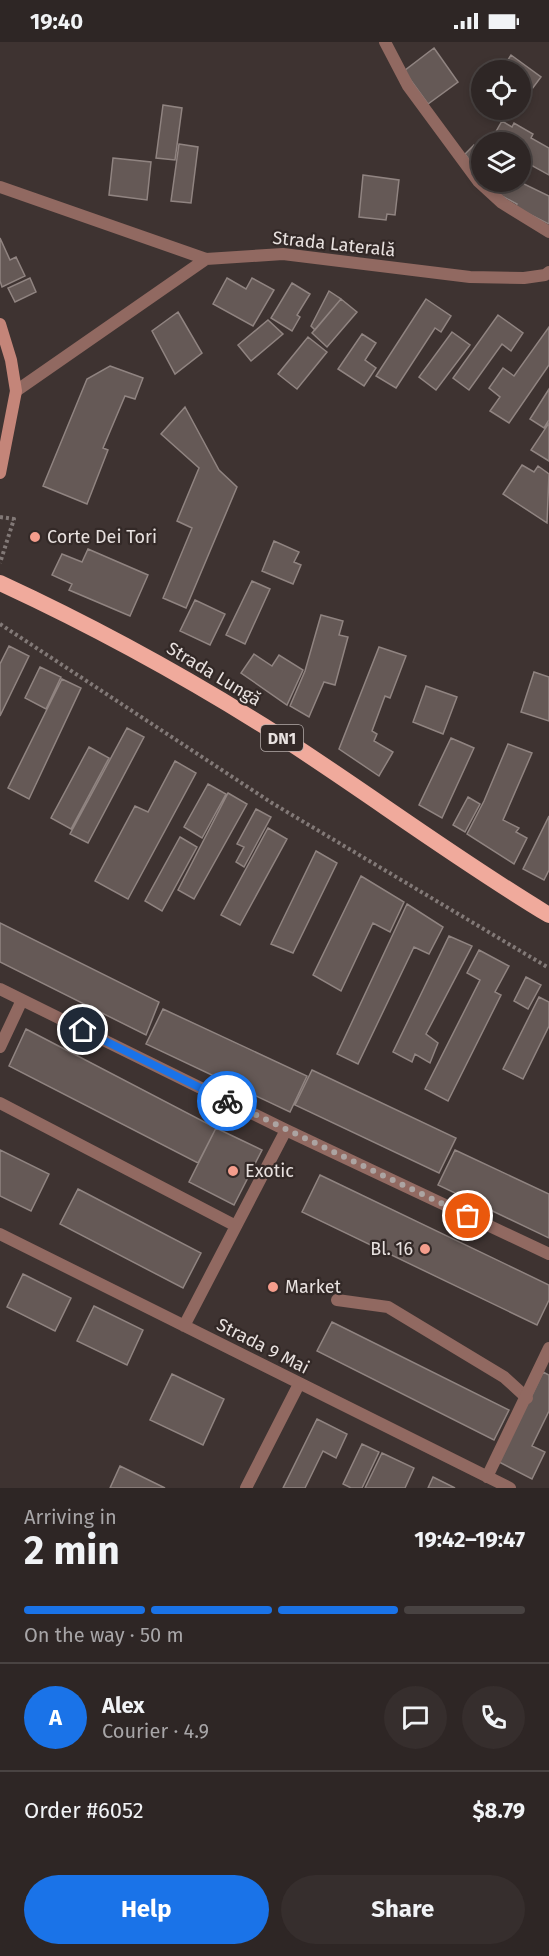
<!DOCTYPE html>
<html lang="en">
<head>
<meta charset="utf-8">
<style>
  :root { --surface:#2e2625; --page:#362e2d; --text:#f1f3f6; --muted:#a7a5a7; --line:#494342; --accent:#1a73e8 }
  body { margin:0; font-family:"Fira Sans",sans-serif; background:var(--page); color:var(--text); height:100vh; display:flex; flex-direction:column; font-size:22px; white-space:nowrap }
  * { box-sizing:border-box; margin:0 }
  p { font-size:20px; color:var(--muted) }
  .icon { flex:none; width:33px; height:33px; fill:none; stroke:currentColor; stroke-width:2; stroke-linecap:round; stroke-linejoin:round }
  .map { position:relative; height:1446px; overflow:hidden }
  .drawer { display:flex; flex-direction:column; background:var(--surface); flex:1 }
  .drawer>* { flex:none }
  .controls { position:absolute; left:471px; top:18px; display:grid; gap:12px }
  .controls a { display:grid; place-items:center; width:60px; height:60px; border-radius:50%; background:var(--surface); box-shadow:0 3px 9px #0003,0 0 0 2px var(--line); font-size:30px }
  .pin { position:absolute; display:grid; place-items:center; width:51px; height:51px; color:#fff; margin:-26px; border:3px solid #fff; border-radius:50%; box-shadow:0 2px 6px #0007 }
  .courier { position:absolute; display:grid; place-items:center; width:60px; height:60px; margin:-30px; border:4px solid #1a73e8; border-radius:50%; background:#fff; color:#222; box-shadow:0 2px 8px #0007 }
  .headline em { font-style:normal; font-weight:700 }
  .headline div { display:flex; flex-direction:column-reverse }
  .headline { display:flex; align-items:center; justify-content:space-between; height:102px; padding:0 24px }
  h1 { font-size:39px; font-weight:700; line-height:45px }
  .bar { display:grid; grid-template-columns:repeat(4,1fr); gap:9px 6px; align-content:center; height:72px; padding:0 24px }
  .bar i { height:8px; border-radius:4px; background:var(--line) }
  .bar .on { background:var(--accent) }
  .bar p { grid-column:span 4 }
  .line { display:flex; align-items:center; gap:15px; padding:0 24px; border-top:2px solid var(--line) }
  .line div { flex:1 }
  .round { display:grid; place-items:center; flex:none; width:63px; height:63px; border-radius:32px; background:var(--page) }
  .primary-button { display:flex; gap:12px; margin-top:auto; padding:12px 24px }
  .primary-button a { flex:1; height:69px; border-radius:36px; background:var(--accent); color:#fff; font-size:24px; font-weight:700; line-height:69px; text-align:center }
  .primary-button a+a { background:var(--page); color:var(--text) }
  .status { display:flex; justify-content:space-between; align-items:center; height:42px; padding:0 30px; background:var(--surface); direction:ltr }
  .status svg { height:16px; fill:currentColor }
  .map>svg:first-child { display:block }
  .building { fill:#655956; stroke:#908481; stroke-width:1.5 }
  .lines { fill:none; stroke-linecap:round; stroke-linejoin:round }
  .path { stroke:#827977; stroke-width:4; stroke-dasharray:3 3; stroke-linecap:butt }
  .service { stroke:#916961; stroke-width:12 }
  .minor { stroke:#916961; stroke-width:12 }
  .secondary { stroke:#c48579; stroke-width:12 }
  .trunk { stroke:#f0aa9c; stroke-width:16 }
  .done { stroke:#aca4a2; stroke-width:6; stroke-dasharray:0 10.8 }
  .route { stroke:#1a73e8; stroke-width:8 }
  .poi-dot { fill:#f49d8c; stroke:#332927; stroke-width:2 }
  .labels { text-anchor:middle; stroke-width:4.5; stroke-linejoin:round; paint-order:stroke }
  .shield { fill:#332927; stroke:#b2aaa8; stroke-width:1.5 }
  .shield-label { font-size:16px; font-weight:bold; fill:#e8e1df }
  .street-label { font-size:18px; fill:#e8e1df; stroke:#332927 }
  .poi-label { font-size:18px; fill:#e8e1df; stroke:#332927; text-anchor:start }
</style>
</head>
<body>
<div class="status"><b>19:40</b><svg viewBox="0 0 49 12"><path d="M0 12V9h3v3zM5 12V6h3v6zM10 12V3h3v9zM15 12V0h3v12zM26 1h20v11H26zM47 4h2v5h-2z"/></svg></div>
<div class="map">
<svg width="549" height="1446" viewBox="0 0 549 1446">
  <rect width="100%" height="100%" fill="#3e3331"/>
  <path class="building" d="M434 6 458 40 428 62 404 29Z
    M511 13 541 35 520 63V28H510L504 24Z
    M163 63 182 66 175 118 156 116Z
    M502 79 512 85 514 81 533 92 531 96 549 106V133L520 117V100H490Z
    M179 102 198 105 191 161 171 159Z
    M474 103 482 110V137L465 112Z
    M113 116 151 120 147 158 109 153Z
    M363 133 399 138 395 173 387 172 386 178 359 175Z
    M483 140H520L549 154V182L515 165 517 162 491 148Z
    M0 196 10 218 16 215 25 234 2 245 0 239Z
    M30 236 36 250 15 260 8 246Z
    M227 236 246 247 252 236 274 248 253 284 213 262Z
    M292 241 310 252 297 273 300 275 292 289 271 276Z
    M329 249 341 257 315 288 311 284Z
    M341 257 357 270 327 305 312 291Z
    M426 257 451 274 441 290 435 286 396 346 376 334Z
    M178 270 202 311 175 332 152 289Z
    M498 273 523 291 511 309 502 302 469 348 453 336Z
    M268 278 283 292 251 319 238 303Z
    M549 285V323L509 381 490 369 500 355 489 346 503 326 514 334Z
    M452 290 470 303 436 348 419 335Z
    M362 292 376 301 365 318 376 326 364 344 338 327Z
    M308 295 327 310 297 347 278 332Z
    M110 324 143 336 135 357 125 354 103 406 108 408 87 462 43 444 87 337Z
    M549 347V378L544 386 530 377Z
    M185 365 219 428 237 445 186 566 163 556 192 486 177 479 199 426 161 392Z
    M549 381V419L531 408Z
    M522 423 534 430 538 424 549 432 547 481 503 452Z
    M274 499 299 510 294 520 301 523 293 542 262 529Z
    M88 507 148 533 130 574 69 548 72 542 52 533 62 512 82 520Z
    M252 539 270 547 245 602 226 593Z
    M195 558 225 572 210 603 180 589Z
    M321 573 343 579 339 593 348 595 335 643 324 640 309 675 290 664 305 629Z
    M9 604 29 614 0 674V622Z
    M379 605 406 614 390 656 385 654 372 689 377 692 374 699 393 710 379 734 339 707Z
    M254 612 272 624 279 613 303 628 287 663 241 631Z
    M40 625 61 635 46 667 25 656Z
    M534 630 549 635V679L521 670Z
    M62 637 81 646 29 757 8 746Z
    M426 644 457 655 443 692 413 680Z
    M127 686 144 695 88 801 70 792Z
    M451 696 474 706 442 776 419 763Z
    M508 702 532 711 503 778 519 786 516 790 527 796 514 822 467 792 484 759Z
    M89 705 109 716 71 787 51 776Z
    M175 719 196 731 128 857 95 839 135 764 148 770Z
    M208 742 226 752 202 796 184 785Z
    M228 751 247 762 194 857 178 848Z
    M468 755 480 762 465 790 453 783Z
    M256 767 271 775 244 825 236 820 244 805 237 802Z
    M549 774V828L544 838 523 827Z
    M268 786 287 797 240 883 221 873Z
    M180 795 197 805 162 869 145 859Z
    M316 809 337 821 293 911 271 902Z
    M361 834 404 860 390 890 373 881 341 949 313 933Z
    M407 862 443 885 429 912 414 905 358 1022 337 1012Z
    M0 881 159 960 146 993 0 920Z
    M449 894 472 904 426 992 438 1001 430 1021 415 1012 412 1020 393 1010Z
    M479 908 509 924 495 950 501 953 448 1059 425 1047 480 938 467 931Z
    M526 935 541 943 528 967 514 959Z
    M539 955 549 960V984L523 1037 503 1027Z
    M163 967 307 1034 290 1070 146 1002Z
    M26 987 216 1086 198 1121 9 1024Z
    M312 1028 456 1096 439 1131 295 1063Z
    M216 1086 262 1108 234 1163 189 1140Z
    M0 1108 49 1132 31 1169 0 1154Z
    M455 1108 549 1152V1196L438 1143Z
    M320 1133 549 1243V1258L537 1283 302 1170Z
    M78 1147 201 1211 183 1246 60 1182Z
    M23 1232 71 1256 55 1289 7 1265Z
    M94 1264 143 1288 127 1323 77 1299Z
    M332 1280 509 1368 494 1398 317 1309Z
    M543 1330 549 1333V1369L532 1404 545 1410 532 1437 499 1420Z
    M172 1332 224 1357 203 1403 150 1378Z
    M317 1377 347 1392 336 1416 323 1409 305 1446H283Z
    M362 1402 379 1410 362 1446H351L343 1442Z
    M382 1411 414 1426 405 1446H365Z
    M120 1424 165 1446H110Z
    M433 1435 455 1446H428Z"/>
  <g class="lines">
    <path class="path" d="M0 475 14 477 0 521
      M0 582 272 761 549 926"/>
    <path class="service" d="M337 1258 388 1265 504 1335 527 1356"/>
    <path class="minor" d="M385 0 408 44 478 139 502 161 549 190
      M0 145 206 217
      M16 349 206 217 283 212 470 235 524 236 545 233 549 230
      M0 947 286 1088 549 1212
      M0 1005 22 958
      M0 1061 236 1184
      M0 1192 510 1446
      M184 1284 286 1088
      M487 1435 549 1306
      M246 1446 299 1342"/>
    <path class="secondary" d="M0 282 11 318 16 349 0 431"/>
    <path class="trunk" d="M0 541C91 583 179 631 264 684 360 745 451 814 549 873"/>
  </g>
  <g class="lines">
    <path class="done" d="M227 1059 468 1174"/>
    <path class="route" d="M83 988 227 1059"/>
  </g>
  <g class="poi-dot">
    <circle cx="35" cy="495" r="6"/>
    <circle cx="233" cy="1129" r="6"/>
    <circle cx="425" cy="1207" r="6"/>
    <circle cx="273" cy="1245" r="6"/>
  </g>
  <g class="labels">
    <rect class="shield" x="261" y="683" width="42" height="26" rx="4.5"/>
    <g class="shield-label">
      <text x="282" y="702">DN1</text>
    </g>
    <g class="street-label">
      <text transform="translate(334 202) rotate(6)" y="6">Strada Laterală</text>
      <text transform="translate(214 632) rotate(31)" y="6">Strada Lungă</text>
      <text transform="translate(263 1304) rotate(27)" y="6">Strada 9 Mai</text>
    </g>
    <g class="poi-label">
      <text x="47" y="501">Corte Dei Tori</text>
      <text x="245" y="1135">Exotic</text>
      <text x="413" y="1213" text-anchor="end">Bl. 16</text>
      <text x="285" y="1251">Market</text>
    </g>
  </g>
</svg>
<div class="controls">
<a><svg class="icon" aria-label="locate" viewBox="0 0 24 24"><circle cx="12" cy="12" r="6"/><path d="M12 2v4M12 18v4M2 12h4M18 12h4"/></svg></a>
<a><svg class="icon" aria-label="layers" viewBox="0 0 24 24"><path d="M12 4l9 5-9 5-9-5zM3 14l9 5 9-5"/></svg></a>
</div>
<div class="pin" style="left:468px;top:1174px;background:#ea580c"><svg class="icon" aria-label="bag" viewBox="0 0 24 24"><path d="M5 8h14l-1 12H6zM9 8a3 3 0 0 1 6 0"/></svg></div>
<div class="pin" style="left:83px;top:988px;background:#1f2937"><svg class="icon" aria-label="home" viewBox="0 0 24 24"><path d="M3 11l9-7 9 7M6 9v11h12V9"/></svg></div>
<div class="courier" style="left:227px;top:1059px"><svg class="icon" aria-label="bike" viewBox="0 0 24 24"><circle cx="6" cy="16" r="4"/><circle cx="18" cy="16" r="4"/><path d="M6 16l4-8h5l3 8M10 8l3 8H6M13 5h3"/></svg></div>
</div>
<section class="drawer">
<div class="headline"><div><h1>2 min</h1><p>Arriving in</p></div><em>19:42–19:47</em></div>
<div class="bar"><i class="on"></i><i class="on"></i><i class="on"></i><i></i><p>On the way · 50 m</p></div>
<div class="line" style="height:108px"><b class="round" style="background:var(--accent);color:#fff">A</b><div><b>Alex</b><p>Courier · 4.9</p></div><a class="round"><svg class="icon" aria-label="chat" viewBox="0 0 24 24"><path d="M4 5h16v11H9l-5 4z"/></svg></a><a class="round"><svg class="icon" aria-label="phone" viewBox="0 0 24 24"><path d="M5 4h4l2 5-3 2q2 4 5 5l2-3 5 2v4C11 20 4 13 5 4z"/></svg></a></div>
<div class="line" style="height:78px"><div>Order #6052</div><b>$8.79</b></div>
<div class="primary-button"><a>Help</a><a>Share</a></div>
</section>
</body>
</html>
